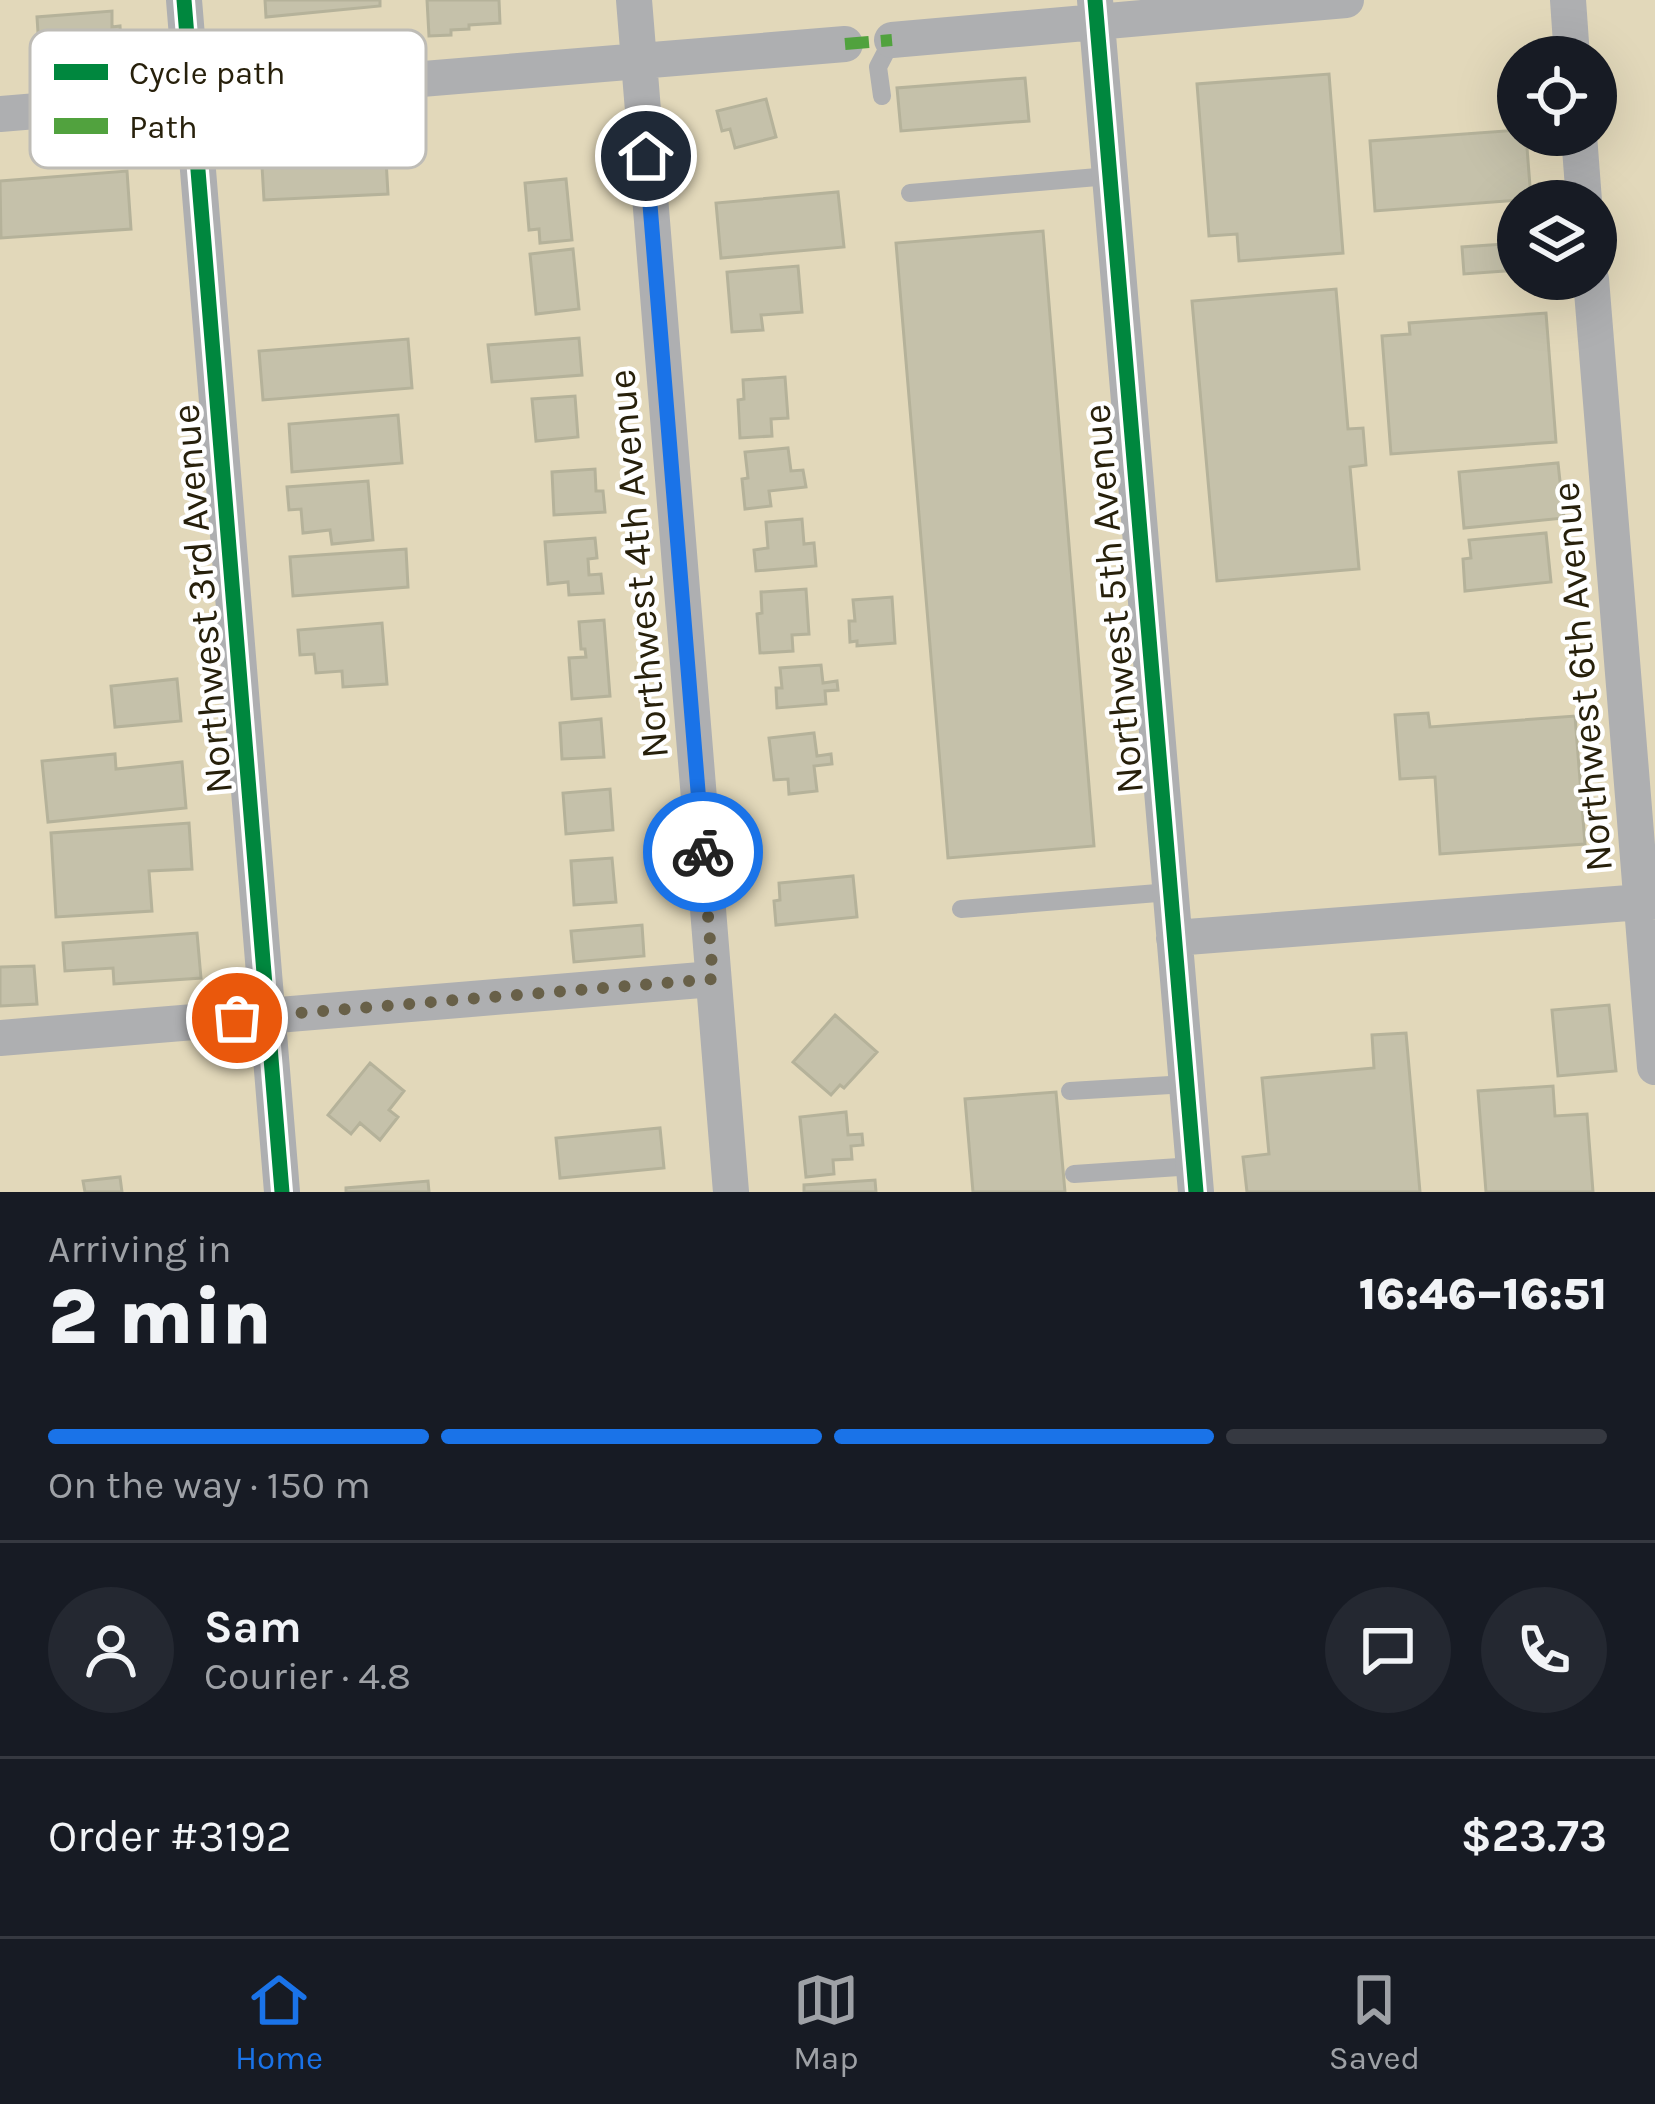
<!DOCTYPE html>
<html lang="en">
<head>
<meta charset="utf-8">
<style>
  :root { --surface:#171b24; --page:#242831; --text:#f1f3f6; --muted:#9ea1a6; --line:#363941; --accent:#1a73e8 }
  body { margin:0; font-family:Karla,sans-serif; background:var(--page); color:var(--text); height:100vh; display:flex; flex-direction:column; font-size:45px; white-space:nowrap }
  * { box-sizing:border-box; margin:0 }
  p { font-size:39px; color:var(--muted) }
  .icon { flex:none; width:66px; height:66px; fill:none; stroke:currentColor; stroke-width:2; stroke-linecap:round; stroke-linejoin:round }
  .map { position:relative; height:1192px; overflow:hidden }
  .details { display:flex; flex-direction:column; background:var(--surface); flex:1 }
  .details>* { flex:none }
  .fabs { position:absolute; left:1497px; top:36px; display:grid; gap:24px }
  .fabs a { display:grid; place-items:center; width:120px; height:120px; border-radius:50%; background:var(--surface); box-shadow:0 12px 48px #0002; font-size:60px }
  .pin { position:absolute; display:grid; place-items:center; width:102px; height:102px; color:#fff; margin:-51px; border:6px solid #fff; border-radius:50%; box-shadow:0 3px 12px #0007 }
  .courier { position:absolute; display:grid; place-items:center; width:120px; height:120px; margin:-60px; border:9px solid #1a73e8; border-radius:50%; background:#fff; color:#222; box-shadow:0 3px 15px #0007 }
  .headline em { font-style:normal; font-weight:800 }
  .headline div { display:flex; flex-direction:column-reverse }
  .headline { display:flex; align-items:center; justify-content:space-between; height:204px; padding:0 48px }
  h1 { font-size:78px; font-weight:800; line-height:90px }
  .bar { display:grid; grid-template-columns:repeat(4,1fr); gap:18px 12px; align-content:center; height:144px; padding:0 48px }
  .bar i { height:15px; border-radius:9px; background:var(--line) }
  .bar .selected { background:var(--accent) }
  .bar p { grid-column:span 4 }
  .line { display:flex; align-items:center; gap:30px; padding:0 48px; border-top:3px solid var(--line) }
  .line div { flex:1 }
  .round { display:grid; place-items:center; flex:none; width:126px; height:126px; border-radius:63px; background:var(--page) }
  .dock { display:flex; justify-content:space-around; align-items:center; height:168px; border-top:3px solid var(--line); background:var(--surface); font-size:33px; color:var(--muted) }
  .dock a { display:grid; justify-items:center; gap:6px }
  .dock .selected { color:var(--accent) }
  .map>svg:first-child { display:block }
  .building { fill:#c5c1aa; stroke:#b5b29a; stroke-width:3 }
  .lines { fill:none; stroke-linecap:round; stroke-linejoin:round }
  .lane { stroke:#aeafb1; stroke-width:18 }
  .street { stroke:#aeafb1; stroke-width:36 }
  .quiet { stroke:#51a23e; stroke-width:12; stroke-dasharray:24 12; stroke-linecap:butt }
  .cycleway-casing { stroke:#fff; stroke-width:22 }
  .cycleway { stroke:#00873e; stroke-width:15 }
  .done { stroke:#686048; stroke-width:12; stroke-dasharray:0 21.6 }
  .route { stroke:#1a73e8; stroke-width:15 }
  .labels { text-anchor:middle; stroke-width:9; stroke-linejoin:round; paint-order:stroke }
  .street-label { font-size:39px; fill:#27200b; stroke:#fff }
  .key { fill:#fff; stroke:#bebcb6; stroke-width:3 }
  .key-label { font-size:33px; fill:#27200b }
</style>
</head>
<body>
<div class="map">
<svg width="1655" height="1192" viewBox="0 0 1655 1192">
  <rect width="100%" height="100%" fill="#e2d8ba"/>
  <path class="building" d="M265 0H380V6L266 17Z
    M427 0H499L500 23 469 25V29L451 30V35L429 36Z
    M112 11V27L120 26 121 43 114 44 115 59 40 64 37 17Z
    M1329 74 1343 253 1239 261 1237 234 1209 236 1197 84Z
    M1025 78 1029 121 901 131 897 88Z
    M766 99 776 137 735 148 730 129 722 131 717 111Z
    M1518 130V135H1526L1531 199 1375 211 1370 141Z
    M385 142 388 194 264 200 261 149Z
    M127 171 131 229 1 238 0 181Z
    M566 179 572 240 540 243 539 229 529 230 525 183Z
    M838 192 844 247 721 258 716 203Z
    M1043 231 1094 846 948 858 896 243Z
    M1518 243V270L1464 274 1462 247Z
    M573 249 579 309 536 314 530 254Z
    M798 266 802 312 761 315 763 330 732 332 727 272Z
    M1336 289 1348 429 1363 428 1366 465 1350 467 1359 569 1217 581 1192 301Z
    M1546 313 1556 442 1391 454 1382 336 1410 334 1409 323Z
    M579 338 582 375 492 382 488 345Z
    M408 339 412 388 263 400 259 351Z
    M785 377 788 418 771 419 772 436 740 438 738 400 744 399 743 380Z
    M575 396 578 437 536 441 532 399Z
    M398 415 402 463 292 472 289 424Z
    M788 448 791 471 803 470 806 487 769 491 771 506 745 509 742 479 748 478 745 452Z
    M1558 463 1564 518 1464 528 1459 472Z
    M595 469 596 491H603L605 512 554 515 552 472Z
    M368 481 373 540 332 544 330 530 303 533 301 509 289 510 287 487Z
    M802 519 804 544 814 543 816 566 756 571 754 550 768 548 766 522Z
    M1546 533 1551 582 1465 591 1463 559 1471 558 1469 540Z
    M595 538 597 558 588 559 589 575 601 574 603 593 569 595 568 582 548 584 545 542Z
    M406 549 408 587 293 596 290 557Z
    M806 589 809 634 792 635 793 651 760 653 757 614 762 613 761 592Z
    M892 597 895 643 857 646V641L850 642 849 621H855L853 600Z
    M604 620 610 696 572 699 569 658 586 657 585 649H581L579 622Z
    M382 623 387 684 343 687 342 671 316 673 314 654 300 655 298 630Z
    M821 665 823 683 837 681 838 690 825 691 826 704 777 708 776 688H782L780 668Z
    M177 679 181 721 115 727 111 686Z
    M1428 713 1430 727 1575 716 1585 844 1440 854 1435 777 1400 779 1395 715Z
    M601 719 604 757 562 759 560 723Z
    M814 733 817 756 831 754 832 764 814 766 817 791 789 794 788 779 774 780 769 738Z
    M115 754 116 769 182 762 186 808 48 822 42 761Z
    M610 789 613 830 566 834 563 793Z
    M189 823 192 869 149 871 152 911 56 917 51 833Z
    M612 858 616 902 574 905 571 861Z
    M853 876 857 917 776 925 774 901 780 900 779 883Z
    M642 925 644 956 574 962 571 931Z
    M197 933 201 978 114 984 113 968 65 971 63 943Z
    M34 966 37 1004 0 1006V967Z
    M1609 1005 1616 1071 1558 1076 1552 1010Z
    M835 1015 877 1052 844 1088 840 1085 831 1095 793 1062Z
    M1406 1033 1420 1192H1247L1243 1157 1269 1154 1262 1078 1374 1068 1372 1035Z
    M370 1063 404 1091 389 1110 398 1117 380 1140 360 1123 351 1134 328 1115Z
    M1553 1086 1555 1116 1587 1114 1593 1192H1486L1478 1091Z
    M1056 1092 1065 1192H973L965 1099Z
    M846 1112 848 1135 862 1134 863 1145 851 1146 852 1159 833 1160 834 1174 806 1177 800 1117Z
    M660 1128 664 1168 560 1178 556 1138Z
    M120 1177 122 1192H85L83 1181Z
    M875 1180 876 1192H804V1185Z
    M428 1181 429 1192H346V1188Z"/>
  <g class="lines">
    <path class="lane" d="M882 96 878 67 892 40
      M910 193 1109 176
      M961 909 1170 892
      M1070 1091 1187 1084
      M1074 1174 1194 1166"/>
    <path class="street" d="M184 0 282 1192
      M634 0 731 1192
      M1095 0 1196 1192
      M1568 0 1572 57
      M892 40 1346 0
      M0 114 845 44
      M1579 135 1584 201
      M1591 279 1655 1067
      M1174 938 1655 901
      M0 1038 713 979"/>
    <path class="quiet" d="M845 44 892 40"/>
    <g class="cycleway-casing">
      <path id="cycleway" d="M184 0 282 1192
        M1095 0 1196 1192"/>
    </g>
    <use href="#cycleway" class="cycleway"/>
  </g>
  <g class="lines">
    <path class="done" d="M237 1018 713 979 703 852"/>
    <path class="route" d="M646 156 703 852"/>
  </g>
  <g class="labels">
    <g class="street-label">
      <text transform="translate(637 564) rotate(-95)" y="14">Northwest 4th Avenue</text>
      <text transform="translate(201 599) rotate(-95)" y="14">Northwest 3rd Avenue</text>
      <text transform="translate(1112 599) rotate(-95)" y="14">Northwest 5th Avenue</text>
      <text transform="translate(1581 677) rotate(-95)" y="14">Northwest 6th Avenue</text>
    </g>
  </g>
  <rect x="30" y="30" width="396" height="138" rx="18" class="key"/>
  <rect x="54" y="64" width="54" height="16" fill="#00873e"/>
  <rect x="54" y="118" width="54" height="16" fill="#51a23e"/>
  <g class="key-label">
    <text x="129" y="84">Cycle path</text>
    <text x="129" y="138">Path</text>
  </g>
</svg>
<div class="fabs">
<a><svg class="icon" aria-label="locate" viewBox="0 0 24 24"><circle cx="12" cy="12" r="6"/><path d="M12 2v4M12 18v4M2 12h4M18 12h4"/></svg></a>
<a><svg class="icon" aria-label="layers" viewBox="0 0 24 24"><path d="M12 4l9 5-9 5-9-5zM3 14l9 5 9-5"/></svg></a>
</div>
<div class="pin" style="left:237px;top:1018px;background:#ea580c"><svg class="icon" aria-label="bag" viewBox="0 0 24 24"><path d="M5 8h14l-1 12H6zM9 8a3 3 0 0 1 6 0"/></svg></div>
<div class="pin" style="left:646px;top:156px;background:#1f2937"><svg class="icon" aria-label="home" viewBox="0 0 24 24"><path d="M3 11l9-7 9 7M6 9v11h12V9"/></svg></div>
<div class="courier" style="left:703px;top:852px"><svg class="icon" aria-label="bike" viewBox="0 0 24 24"><circle cx="6" cy="16" r="4"/><circle cx="18" cy="16" r="4"/><path d="M6 16l4-8h5l3 8M10 8l3 8H6M13 5h3"/></svg></div>
</div>
<section class="details">
<div class="headline"><div><h1>2 min</h1><p>Arriving in</p></div><em>16:46–16:51</em></div>
<div class="bar"><i class="selected"></i><i class="selected"></i><i class="selected"></i><i></i><p>On the way · 150 m</p></div>
<div class="line" style="height:216px"><a class="round"><svg class="icon" aria-label="person" viewBox="0 0 24 24"><circle cx="12" cy="8" r="4"/><path d="M4 21q1-7 8-7t8 7"/></svg></a><div><b>Sam</b><p>Courier · 4.8</p></div><a class="round"><svg class="icon" aria-label="chat" viewBox="0 0 24 24"><path d="M4 5h16v11H9l-5 4z"/></svg></a><a class="round"><svg class="icon" aria-label="phone" viewBox="0 0 24 24"><path d="M5 4h4l2 5-3 2q2 4 5 5l2-3 5 2v4C11 20 4 13 5 4z"/></svg></a></div>
<div class="line" style="height:156px"><div>Order #3192</div><b>$23.73</b></div>
</section>
<nav class="dock">
<a class="selected"><svg class="icon" aria-label="home" viewBox="0 0 24 24"><path d="M3 11l9-7 9 7M6 9v11h12V9"/></svg>Home</a>
<a><svg class="icon" aria-label="map" viewBox="0 0 24 24"><path d="M3 6l6-2 6 2 6-2v14l-6 2-6-2-6 2zM9 4v14M15 6v14"/></svg>Map</a>
<a><svg class="icon" aria-label="saved" viewBox="0 0 24 24"><path d="M7 4h10v16l-5-4-5 4z"/></svg>Saved</a>
</nav>
</body>
</html>
